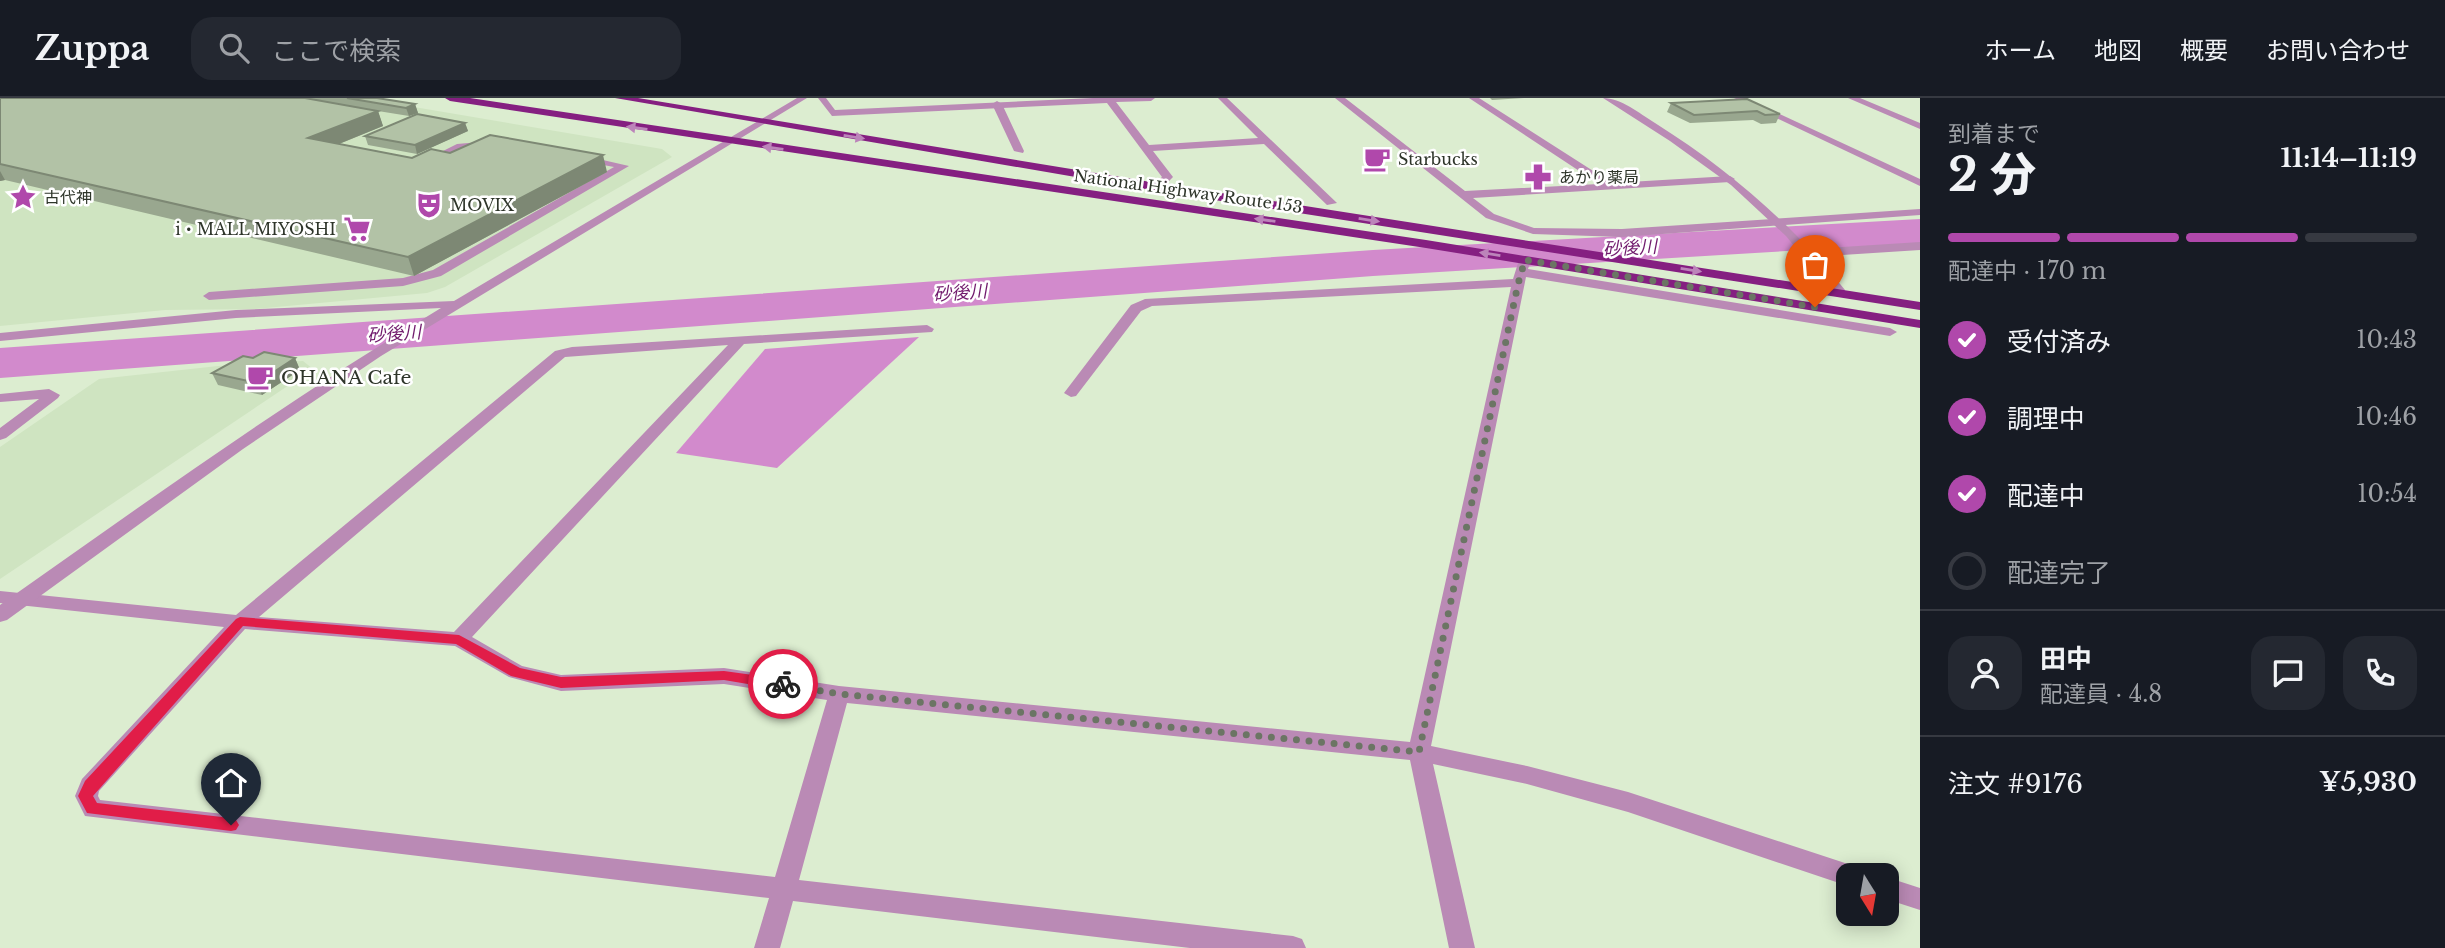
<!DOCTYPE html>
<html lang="ja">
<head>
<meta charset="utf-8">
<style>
  :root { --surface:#171b24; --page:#242831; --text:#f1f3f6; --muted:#9ea1a6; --line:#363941; --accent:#b048ab }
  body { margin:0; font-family:"Libre Baskerville","Noto Sans JP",serif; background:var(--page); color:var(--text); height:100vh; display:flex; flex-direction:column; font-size:26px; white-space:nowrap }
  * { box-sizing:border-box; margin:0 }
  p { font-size:23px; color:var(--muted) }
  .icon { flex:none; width:38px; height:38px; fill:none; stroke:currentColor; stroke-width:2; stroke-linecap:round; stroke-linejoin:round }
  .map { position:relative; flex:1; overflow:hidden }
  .drawer { display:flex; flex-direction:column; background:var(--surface); width:525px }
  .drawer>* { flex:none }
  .needle { width:46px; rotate:169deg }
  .tools { position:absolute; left:1836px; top:765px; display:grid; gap:14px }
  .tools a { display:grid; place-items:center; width:63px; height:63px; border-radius:14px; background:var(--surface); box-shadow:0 4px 18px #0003; font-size:35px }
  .pin { position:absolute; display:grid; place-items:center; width:60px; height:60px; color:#fff; margin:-72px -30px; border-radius:50% 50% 50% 0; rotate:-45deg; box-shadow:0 0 7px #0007 }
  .pin .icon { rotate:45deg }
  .courier { position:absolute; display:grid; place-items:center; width:70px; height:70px; margin:-35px; border:5px solid #e11d48; border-radius:50%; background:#fff; color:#222; box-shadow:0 2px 9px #0007 }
  .headline em { font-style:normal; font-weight:800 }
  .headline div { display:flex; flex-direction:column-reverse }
  .headline { display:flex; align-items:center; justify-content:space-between; height:119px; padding:0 28px }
  h1 { font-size:46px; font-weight:800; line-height:52px }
  .bar { display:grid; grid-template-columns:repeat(4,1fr); gap:10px 7px; align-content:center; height:84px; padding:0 28px }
  .bar i { height:9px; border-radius:5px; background:var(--line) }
  .bar .active { background:var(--accent) }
  .bar p { grid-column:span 4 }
  .line { display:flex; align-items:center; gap:18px; padding:0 28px; border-top:2px solid var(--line) }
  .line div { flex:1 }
  .round { display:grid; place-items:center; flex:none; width:74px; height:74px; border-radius:21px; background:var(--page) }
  ol { padding:0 28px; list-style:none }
  li { display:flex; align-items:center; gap:21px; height:77px }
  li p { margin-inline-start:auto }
  li .icon { padding:7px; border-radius:50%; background:var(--accent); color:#fff; stroke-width:4 }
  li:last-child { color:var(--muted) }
  li i { width:38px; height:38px; border:4px solid var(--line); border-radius:50% }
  header { display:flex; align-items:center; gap:42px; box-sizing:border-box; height:98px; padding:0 35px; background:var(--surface); border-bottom:2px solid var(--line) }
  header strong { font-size:33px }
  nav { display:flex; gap:38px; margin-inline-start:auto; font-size:24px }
  .search { width:490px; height:63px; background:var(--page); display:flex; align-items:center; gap:18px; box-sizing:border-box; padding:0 24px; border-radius:21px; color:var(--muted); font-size:26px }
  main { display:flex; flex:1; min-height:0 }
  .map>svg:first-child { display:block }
  .built { fill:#cfe4c1 }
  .water { fill:#d28acc }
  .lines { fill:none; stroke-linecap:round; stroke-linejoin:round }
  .river { fill:#d28acc; fill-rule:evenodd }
  .service { fill:#ba8ab5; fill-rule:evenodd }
  .minor { fill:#ba8ab5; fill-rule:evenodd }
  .tertiary { fill:#ba8ab5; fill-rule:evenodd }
  .trunk { fill:#851f81; fill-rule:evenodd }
  .wall { fill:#99a78f }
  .shaded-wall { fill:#7d8874 }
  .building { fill:#b2c2a6; stroke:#7d8874; stroke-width:2 }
  .oneway { fill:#bc84ba }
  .route { fill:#e11d48 }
  .done { stroke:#6b7564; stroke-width:7; stroke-dasharray:0 12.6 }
  .labels { text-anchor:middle; stroke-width:5; stroke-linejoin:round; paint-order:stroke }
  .far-poi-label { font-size:16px; fill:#2e352a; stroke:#fff; text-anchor:start }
  .far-street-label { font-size:16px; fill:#2e352a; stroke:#fff }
  .far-water-label { font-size:18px; font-style:italic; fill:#711b6d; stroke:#fff }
  .poi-label { font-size:19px; fill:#2e352a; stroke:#fff; text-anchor:start }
</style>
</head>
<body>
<header>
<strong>Zuppa</strong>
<div class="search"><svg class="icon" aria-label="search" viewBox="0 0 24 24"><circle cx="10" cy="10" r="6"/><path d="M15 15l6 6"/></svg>ここで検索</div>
<nav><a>ホーム</a><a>地図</a><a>概要</a><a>お問い合わせ</a></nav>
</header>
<main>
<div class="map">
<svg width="1920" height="850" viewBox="0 0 1920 850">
  <rect width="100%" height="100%" fill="#dcedd0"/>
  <path class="built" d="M0 0H361L662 51 672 59 445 189 427 195 255 211 165 212 0 228Z
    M303 263 313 271 0 481V349L99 281 218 268Z"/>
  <path class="water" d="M919 239 777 370 676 355 765 251Z"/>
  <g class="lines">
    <path class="river" d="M1920 121V145L1373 178 0 280V250L1373 152Z"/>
    <path class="service" d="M997 3 1002 6 1024 53 1023 55 1014 53 992 6Z
      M491 43 495 44V48L463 51 428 66 423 63 457 46Z
      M581 57 629 68 441 178 403 188 209 202 203 198 209 194 403 180 433 172 614 69 577 62 576 60Z"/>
    <path class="minor" d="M818 0H826L835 12 1093 0H1155L1151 3 1116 4 1149 47 1258 40 1218 0H1227L1337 105 1327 107 1264 46 1153 53 1173 79 1161 91H1153V87L1162 79 1107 5 832 18Z
      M1335 0H1345L1465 93 1599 86 1469 0H1479L1612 85 1730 78 1735 81 1730 84 1473 100 1494 116 1534 130 1622 131 1920 111V117L1622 139 1533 136 1486 120Z
      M1734 0H1745L1920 81V88Z
      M1848 0H1860L1920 25V31Z
      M1920 144V152L1811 159 1805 155 1811 151Z
      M1525 158 1531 162 1528 171 1890 230 1897 234 1890 238 1526 179 1431 648 1527 668 1628 694 1848 766 1857 769 1860 777H1848V788L1628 714 1527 686 1433 666 1475 850H1449L1410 662 847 605 799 782 1293 838 1302 841 1306 850H1190L793 803 780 850H754L769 800 85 718 75 698 82 681 224 529 0 505V493L236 517 555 253 572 249 927 227 934 231 932 234 744 246 472 539 522 568 561 577 724 570 839 588 1410 644 1511 189 1152 208 1141 213 1076 298 1071 299 1064 295 1131 207 1145 201 1513 181 1519 162ZM728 247 454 534 259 519 565 259ZM245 531 455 548 509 579 561 593 724 586 827 602 775 779 100 702 98 698 99 693Z
      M49 291 60 297 58 300 6 340 0 342V330L39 301 0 304V296Z
      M1886 779 1920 790V812L1886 801Z"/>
    <path class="tertiary" d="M797 0H807L381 258 243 351 7 522 0 524V507C145 405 289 301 441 210L236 220 0 243V235L236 212 454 203Z
      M1603 0C1621 0 1639 15 1655 25 1728 71 1791 125 1845 192V198H1835L1786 138 1731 87 1670 43Z"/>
    <path class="trunk" d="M445 0H470L1426 142 1920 222V230L1426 150 450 3Z
      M615 0H638L1157 85 1920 204V212L1157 93Z"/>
  </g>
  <path class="wall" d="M0 0H377L415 6 418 15 409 18 378 13 383 28 339 46 412 60 450 55 607 74 414 178 5 82 0 83Z
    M1490 0H1524L1492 2Z
    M1747 1 1780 16 1776 25 1761 26 1753 22 1690 25 1667 14 1671 5Z
    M465 25 468 33 417 56 368 47 365 38Z
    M253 260H295L300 272 262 297 218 287 212 275Z"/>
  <path class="shaded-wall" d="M415 6 418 15 409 18 406 10Z
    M378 13 383 28 314 56 308 40Z
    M465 25 468 33 417 56 415 47Z
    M603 57 607 74 414 178 408 159Z
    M0 73 5 82 0 83Z
    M295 260 300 272 262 297 257 285Z"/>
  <path class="building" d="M0 0H305L378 13 308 40 412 60 431 51 450 55 490 37 603 57 408 159 0 66Z
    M347 0H377L415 6 406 10Z
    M1747 1 1780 16 1765 17 1757 13 1694 17 1671 5Z
    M417 16 465 25 415 47 365 38Z
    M264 254 295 260 257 285 212 275 243 258 253 260Z"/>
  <defs><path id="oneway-solid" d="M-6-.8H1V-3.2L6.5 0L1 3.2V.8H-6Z" transform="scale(1.75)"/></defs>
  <g class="oneway">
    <use href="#oneway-solid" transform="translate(637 30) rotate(-172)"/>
    <use href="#oneway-solid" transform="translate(854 39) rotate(9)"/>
    <use href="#oneway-solid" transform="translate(773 50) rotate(-172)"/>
    <use href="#oneway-solid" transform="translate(1265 122) rotate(-172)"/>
    <use href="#oneway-solid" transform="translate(1369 122) rotate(9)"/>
    <use href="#oneway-solid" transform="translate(1490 156) rotate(-171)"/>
    <use href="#oneway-solid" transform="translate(1691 172) rotate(9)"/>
  </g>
  <path class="route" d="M240 519 459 537 520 570 561 579 724 573 783 581 790 586 783 592 724 582 561 590 511 578 456 546 243 528 93 698 97 705 231 720 236 722 239 727 236 732 231 733 87 715 78 698 85 683 236 521Z"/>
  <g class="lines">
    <path class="done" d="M783 586 839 596 1419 654 1518 186 1525 162 1815 209"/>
  </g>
  <defs>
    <g id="cafe-bare" transform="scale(2.1)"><path d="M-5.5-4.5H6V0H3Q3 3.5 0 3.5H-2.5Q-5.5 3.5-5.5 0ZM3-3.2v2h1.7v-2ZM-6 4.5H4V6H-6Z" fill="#b048ab" stroke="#fff" stroke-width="2.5" paint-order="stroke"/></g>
    <g id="pharmacy-bare" transform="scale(2.1)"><path d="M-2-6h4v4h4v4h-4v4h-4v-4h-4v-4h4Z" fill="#b048ab" stroke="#fff" stroke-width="2.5" paint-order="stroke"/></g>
    <g id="sight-bare" transform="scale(2.1)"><path d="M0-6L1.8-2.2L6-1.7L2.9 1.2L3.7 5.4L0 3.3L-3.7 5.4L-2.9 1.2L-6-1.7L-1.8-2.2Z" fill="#b048ab" stroke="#fff" stroke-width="2.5" paint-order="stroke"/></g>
    <g id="theatre-bare" transform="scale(2.1)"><path d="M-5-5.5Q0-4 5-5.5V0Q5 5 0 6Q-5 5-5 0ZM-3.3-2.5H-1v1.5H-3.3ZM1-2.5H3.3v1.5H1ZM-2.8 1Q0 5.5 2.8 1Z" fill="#b048ab" stroke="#fff" stroke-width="2.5" paint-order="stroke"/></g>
    <g id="supermarket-bare" transform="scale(2.1)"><path d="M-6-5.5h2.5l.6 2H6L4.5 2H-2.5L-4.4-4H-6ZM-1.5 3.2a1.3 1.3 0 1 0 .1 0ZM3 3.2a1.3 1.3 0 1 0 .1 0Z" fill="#b048ab" stroke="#fff" stroke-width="2.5" paint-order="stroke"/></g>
  </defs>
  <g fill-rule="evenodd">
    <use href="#cafe-bare" x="1377" y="61"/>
    <use href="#pharmacy-bare" x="1538" y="79"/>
    <use href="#sight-bare" x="23" y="99"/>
    <use href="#theatre-bare" x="429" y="107"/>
    <use href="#supermarket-bare" x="357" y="131"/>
    <use href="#cafe-bare" x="260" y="279"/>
  </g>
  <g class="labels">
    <g class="far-poi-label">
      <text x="1398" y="67">Starbucks</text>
      <text x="1559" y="85">あかり薬局</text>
      <text x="44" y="105">古代神</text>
      <text x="450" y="113">MOVIX</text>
      <text x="336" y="137" text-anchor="end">i・MALL MIYOSHI</text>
    </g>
    <g class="far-street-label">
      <text transform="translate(1188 93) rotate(8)" y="6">National Highway Route 153</text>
    </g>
    <g class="far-water-label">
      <text transform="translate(1630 150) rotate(-3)" y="6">砂後川</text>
      <text transform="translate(960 195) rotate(-4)" y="6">砂後川</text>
      <text transform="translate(394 236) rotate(-4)" y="6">砂後川</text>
    </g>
    <g class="poi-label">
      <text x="281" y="286">OHANA Cafe</text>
    </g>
  </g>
</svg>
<div class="tools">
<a><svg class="needle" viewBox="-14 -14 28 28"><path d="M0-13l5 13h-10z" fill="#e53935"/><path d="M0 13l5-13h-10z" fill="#9ea1a6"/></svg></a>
</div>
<div class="pin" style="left:1815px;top:209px;background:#ea580c"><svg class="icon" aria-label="bag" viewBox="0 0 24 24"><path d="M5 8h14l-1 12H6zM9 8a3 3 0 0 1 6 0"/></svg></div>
<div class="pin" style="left:231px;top:727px;background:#1f2937"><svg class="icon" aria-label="home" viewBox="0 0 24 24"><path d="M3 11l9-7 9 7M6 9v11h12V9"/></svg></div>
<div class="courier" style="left:783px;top:586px"><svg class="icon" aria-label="bike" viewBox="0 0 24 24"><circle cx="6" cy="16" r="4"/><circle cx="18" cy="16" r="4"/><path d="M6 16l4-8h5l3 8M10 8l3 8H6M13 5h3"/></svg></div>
</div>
<section class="drawer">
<div class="headline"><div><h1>2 分</h1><p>到着まで</p></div><em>11:14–11:19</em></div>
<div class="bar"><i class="active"></i><i class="active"></i><i class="active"></i><i></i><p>配達中 · 170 m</p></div>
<ol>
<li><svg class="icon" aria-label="check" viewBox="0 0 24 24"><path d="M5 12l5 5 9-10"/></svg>受付済み<p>10:43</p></li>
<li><svg class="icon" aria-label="check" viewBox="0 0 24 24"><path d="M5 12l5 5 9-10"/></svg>調理中<p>10:46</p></li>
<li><svg class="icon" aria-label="check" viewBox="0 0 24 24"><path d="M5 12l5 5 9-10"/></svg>配達中<p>10:54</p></li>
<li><i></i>配達完了</li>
</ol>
<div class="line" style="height:126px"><a class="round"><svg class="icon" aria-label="person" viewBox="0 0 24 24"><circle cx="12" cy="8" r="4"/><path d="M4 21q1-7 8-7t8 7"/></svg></a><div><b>田中</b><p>配達員 · 4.8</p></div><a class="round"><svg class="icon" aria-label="chat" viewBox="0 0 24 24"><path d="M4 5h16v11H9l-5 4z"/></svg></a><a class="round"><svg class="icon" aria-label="phone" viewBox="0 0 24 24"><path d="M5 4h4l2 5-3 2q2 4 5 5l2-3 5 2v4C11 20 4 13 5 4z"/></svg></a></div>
<div class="line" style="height:91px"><div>注文 #9176</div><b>¥5,930</b></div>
</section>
</main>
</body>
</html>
